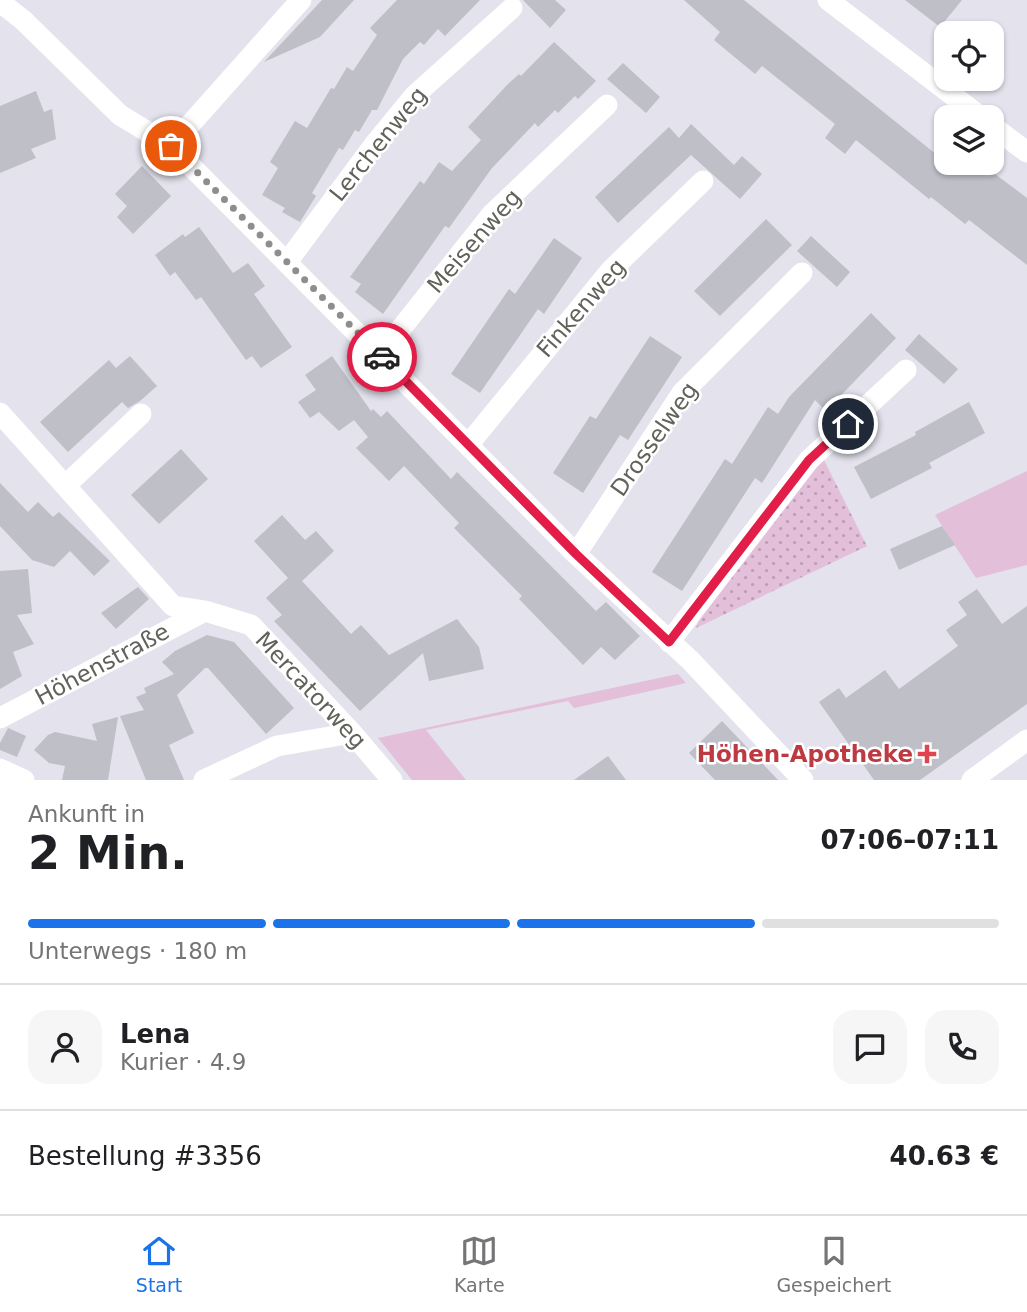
<!DOCTYPE html>
<html lang="de">
<head>
<meta charset="utf-8">
<style>
  :root { --surface:#fff; --page:#f6f6f6; --text:#202124; --muted:#757577; --line:#e0e0e0; --accent:#1a73e8 }
  body { margin:0; font-family:"DejaVu Sans",sans-serif; background:var(--page); color:var(--text); height:100vh; display:flex; flex-direction:column; font-size:26px; white-space:nowrap }
  * { box-sizing:border-box; margin:0 }
  p { font-size:23px; color:var(--muted) }
  .icon { flex:none; width:38px; height:38px; fill:none; stroke:currentColor; stroke-width:2; stroke-linecap:round; stroke-linejoin:round }
  .map { position:relative; height:780px; overflow:hidden }
  .drawer { display:flex; flex-direction:column; background:var(--surface); flex:1 }
  .drawer>* { flex:none }
  .controls { position:absolute; left:934px; top:21px; display:grid; gap:14px }
  .controls a { display:grid; place-items:center; width:70px; height:70px; border-radius:14px; background:var(--surface); box-shadow:0 2px 5px #0004; font-size:35px }
  .pin { position:absolute; display:grid; place-items:center; width:60px; height:60px; color:#fff; margin:-30px; border:4px solid #fff; border-radius:50%; box-shadow:0 2px 7px #0007 }
  .courier { position:absolute; display:grid; place-items:center; width:70px; height:70px; margin:-35px; border:5px solid #e11d48; border-radius:50%; background:#fff; color:#222; box-shadow:0 2px 9px #0007 }
  .overview em { font-style:normal; font-weight:800 }
  .overview div { display:flex; flex-direction:column-reverse }
  .overview { display:flex; align-items:center; justify-content:space-between; height:119px; padding:0 28px }
  h1 { font-size:46px; font-weight:800; line-height:52px }
  .bar { display:grid; grid-template-columns:repeat(4,1fr); gap:10px 7px; align-content:center; height:84px; padding:0 28px }
  .bar i { height:9px; border-radius:5px; background:var(--line) }
  .bar .on { background:var(--accent) }
  .bar p { grid-column:span 4 }
  .line { display:flex; align-items:center; gap:18px; padding:0 28px; border-top:2px solid var(--line) }
  .line div { flex:1 }
  .round { display:grid; place-items:center; flex:none; width:74px; height:74px; border-radius:21px; background:var(--page) }
  .menu { display:flex; justify-content:space-around; align-items:center; height:98px; border-top:2px solid var(--line); background:var(--surface); font-size:19px; color:var(--muted) }
  .menu a { display:grid; justify-items:center; gap:4px }
  .menu .on { color:var(--accent) }
  .map>svg:first-child { display:block }
  .grass { fill:#e3bfda }
  .park { fill:url(#park-dots) }
  .building { fill:#bebfc7 }
  .lines { fill:none; stroke-linecap:round; stroke-linejoin:round }
  .minor { stroke:#fff; stroke-width:21 }
  .secondary { stroke:#fff; stroke-width:21 }
  .done { stroke:#8f8e8d; stroke-width:7; stroke-dasharray:0 12.6 }
  .route { stroke:#e11d48; stroke-width:9 }
  .health-dot { fill:#e0444e; stroke:#fff; stroke-width:2.5 }
  .labels { text-anchor:middle; stroke-width:5; stroke-linejoin:round; paint-order:stroke }
  .street-label { font-size:23px; fill:#62615a; stroke:#fff }
  .health-label { font-size:23px; font-weight:bold; fill:#be3a42; stroke:#fff; text-anchor:end }
</style>
</head>
<body>
<div class="map">
<svg width="1027" height="780" viewBox="0 0 1027 780">
  <defs>
    <pattern id="park-dots" width="8" height="8" patternUnits="userSpaceOnUse" patternTransform="scale(1.75)"><rect width="8" height="8" fill="#e3bfda"/><path d="M2 2h.1M6 6h.1" fill="none" stroke="#bb9fb4" stroke-width="1.8" stroke-linecap="round"/></pattern>
  </defs>
  <rect width="100%" height="100%" fill="#e3e2ed"/>
  <path class="grass" d="M1027 471V565L976 578 935 515Z
    M678 674 686 683 574 708 568 701 426 730 466 780H412L378 738Z"/>
  <path class="park" d="M823 458 867 546 696 628 702 612Z"/>
  <path class="building" d="M322 0H354L320 37 264 62Z
    M397 0H480L445 36 438 29 424 45 420 42 403 59 377 110H372L359 132 355 130 343 150 339 148 312 193 316 196 300 222 282 212 285 208 262 195 278 168 270 162 295 121 307 128 331 88 334 89 347 67 353 71 377 35 370 28Z
    M523 0H555L566 10 550 28Z
    M684 0H744L947 163H959L975 175 983 165 1027 198V265L969 220 965 224 931 197 929 199 856 140 845 154 825 138 835 124 762 66 755 74 714 40 720 32Z
    M905 0H962L940 27Z
    M554 42 596 81 578 99 575 96 558 113 555 110 538 127 535 123 492 168 449 228 445 226 383 314 355 292 361 284 350 277 420 181 424 184 439 162 452 171 481 140 468 127 508 84 519 74 521 76Z
    M623 63 660 97 646 113 607 79Z
    M36 91 44 112 52 109 56 139 31 149 36 158 0 173V106Z
    M691 124 734 165 742 156 762 174 740 199 691 155 618 223 595 197 669 127 679 138Z
    M142 166 171 196 133 234 117 217 127 206 115 194Z
    M766 219 792 245 720 316 694 291Z
    M199 227 233 273 248 263 265 286 254 294 292 347 261 368 252 356 246 360 201 297 196 300 175 272 170 276 155 255 183 234 185 237Z
    M811 236 850 272 837 287 797 251Z
    M554 238 582 258 544 314 538 309 480 393 451 374 509 289 515 294Z
    M871 313 896 338 826 411 815 400 762 483 755 478 682 591 652 572 725 459 732 464 768 407 778 414 789 397Z
    M919 334 958 369 944 384 905 350Z
    M650 336 682 357 628 440 620 435 583 493 553 473 590 416 596 419Z
    M130 356 157 386 140 401 128 408 122 402 68 452 40 422 109 360 116 368Z
    M332 356 371 411 373 409 381 417 387 411 451 479 457 472 596 611 606 602 640 636 615 660 601 647 583 665 519 599 522 596 454 528 459 523 404 466 389 481 356 448 368 437 354 420 339 431 319 412 310 418 298 402 316 390 305 375Z
    M969 402 985 433 929 463 932 468 871 499 854 467 916 435 915 432Z
    M181 449 208 479 159 524 131 495Z
    M0 483 28 512 38 502 53 517 59 512 110 561 94 576 70 551 54 567 32 560 0 526Z
    M282 515 305 540 316 531 334 551 302 581 351 634 361 625 389 655 457 619 479 647 484 669 429 681 423 653 360 711 274 621 282 615 266 598 288 578 254 541Z
    M942 526 955 545 899 570 890 549Z
    M28 569 32 613 17 615 34 644 13 652 22 676 0 689V571Z
    M138 587 149 599 116 629 101 613Z
    M977 589 1002 624 1027 606V704L920 780H874L819 702 839 688 846 698 885 670 899 689 958 646 946 630 967 615 958 602Z
    M207 635 234 642 294 708 266 734 208 668H205L177 695 194 733 169 745 184 780H146L120 716 144 710 136 697 146 693 144 688 174 674 162 662 175 651Z
    M118 717 108 780H62L65 766 49 763 34 750 48 735 55 732 97 741 92 724Z
    M722 721 742 742 778 780H715L689 753Z
    M8 728 26 736 17 757 0 750V743Z
    M608 756 626 780H574Z"/>
  <g class="lines">
    <path class="minor" d="M828 0 981 117
      M0 2 23 20 120 115 171 146 576 554 690 660 803 780
      M992 126 1027 152
      M171 146 301 0
      M287 262 374 145 415 95 512 8
      M380 355 492 214 607 105
      M0 413 173 606 205 611 251 625 352 733 392 780
      M468 445 611 270 703 181
      M66 485 141 414
      M576 554 682 393 802 273
      M669 642 809 460 906 370
      M0 718 205 611
      M0 769 24 780
      M204 780 277 746 352 733"/>
    <path class="secondary" d="M972 780 1027 740"/>
  </g>
  <g class="lines">
    <path class="done" d="M171 146 382 357"/>
    <path class="route" d="M382 357 576 554 669 642 809 460 848 424"/>
  </g>
  <path class="health-dot" d="M923.5 743.5h7v7h7v7h-7v7h-7v-7h-7v-7h7z"/>
  <g class="labels">
    <g class="street-label">
      <text transform="translate(378 144) rotate(-51)" y="8">Lerchenweg</text>
      <text transform="translate(474 241) rotate(-49)" y="8">Meisenweg</text>
      <text transform="translate(581 308) rotate(-49)" y="8">Finkenweg</text>
      <text transform="translate(654 439) rotate(-55)" y="8">Drosselweg</text>
      <text transform="translate(102 664) rotate(-28)" y="8">Höhenstraße</text>
      <text transform="translate(311 690) rotate(47)" y="8">Mercatorweg</text>
    </g>
    <g class="health-label">
      <text x="913" y="762">Höhen-Apotheke</text>
    </g>
  </g>
</svg>
<div class="controls">
<a><svg class="icon" aria-label="locate" viewBox="0 0 24 24"><circle cx="12" cy="12" r="6"/><path d="M12 2v4M12 18v4M2 12h4M18 12h4"/></svg></a>
<a><svg class="icon" aria-label="layers" viewBox="0 0 24 24"><path d="M12 4l9 5-9 5-9-5zM3 14l9 5 9-5"/></svg></a>
</div>
<div class="pin" style="left:171px;top:146px;background:#ea580c"><svg class="icon" aria-label="bag" viewBox="0 0 24 24"><path d="M5 8h14l-1 12H6zM9 8a3 3 0 0 1 6 0"/></svg></div>
<div class="pin" style="left:848px;top:424px;background:#1f2937"><svg class="icon" aria-label="home" viewBox="0 0 24 24"><path d="M3 11l9-7 9 7M6 9v11h12V9"/></svg></div>
<div class="courier" style="left:382px;top:357px"><svg class="icon" aria-label="car" viewBox="0 0 24 24"><path d="M5 17H2v-5l4-1 3-4h7l3 4 3 1v5h-3M9 17h6M6 11h13"/><circle cx="7" cy="17" r="2"/><circle cx="17" cy="17" r="2"/></svg></div>
</div>
<section class="drawer">
<div class="overview"><div><h1>2 Min.</h1><p>Ankunft in</p></div><em>07:06–07:11</em></div>
<div class="bar"><i class="on"></i><i class="on"></i><i class="on"></i><i></i><p>Unterwegs · 180 m</p></div>
<div class="line" style="height:126px"><a class="round"><svg class="icon" aria-label="person" viewBox="0 0 24 24"><circle cx="12" cy="8" r="4"/><path d="M4 21q1-7 8-7t8 7"/></svg></a><div><b>Lena</b><p>Kurier · 4.9</p></div><a class="round"><svg class="icon" aria-label="chat" viewBox="0 0 24 24"><path d="M4 5h16v11H9l-5 4z"/></svg></a><a class="round"><svg class="icon" aria-label="phone" viewBox="0 0 24 24"><path d="M5 4h4l2 5-3 2q2 4 5 5l2-3 5 2v4C11 20 4 13 5 4z"/></svg></a></div>
<div class="line" style="height:91px"><div>Bestellung #3356</div><b>40.63 €</b></div>
</section>
<nav class="menu">
<a class="on"><svg class="icon" aria-label="home" viewBox="0 0 24 24"><path d="M3 11l9-7 9 7M6 9v11h12V9"/></svg>Start</a>
<a><svg class="icon" aria-label="map" viewBox="0 0 24 24"><path d="M3 6l6-2 6 2 6-2v14l-6 2-6-2-6 2zM9 4v14M15 6v14"/></svg>Karte</a>
<a><svg class="icon" aria-label="saved" viewBox="0 0 24 24"><path d="M7 4h10v16l-5-4-5 4z"/></svg>Gespeichert</a>
</nav>
</body>
</html>
